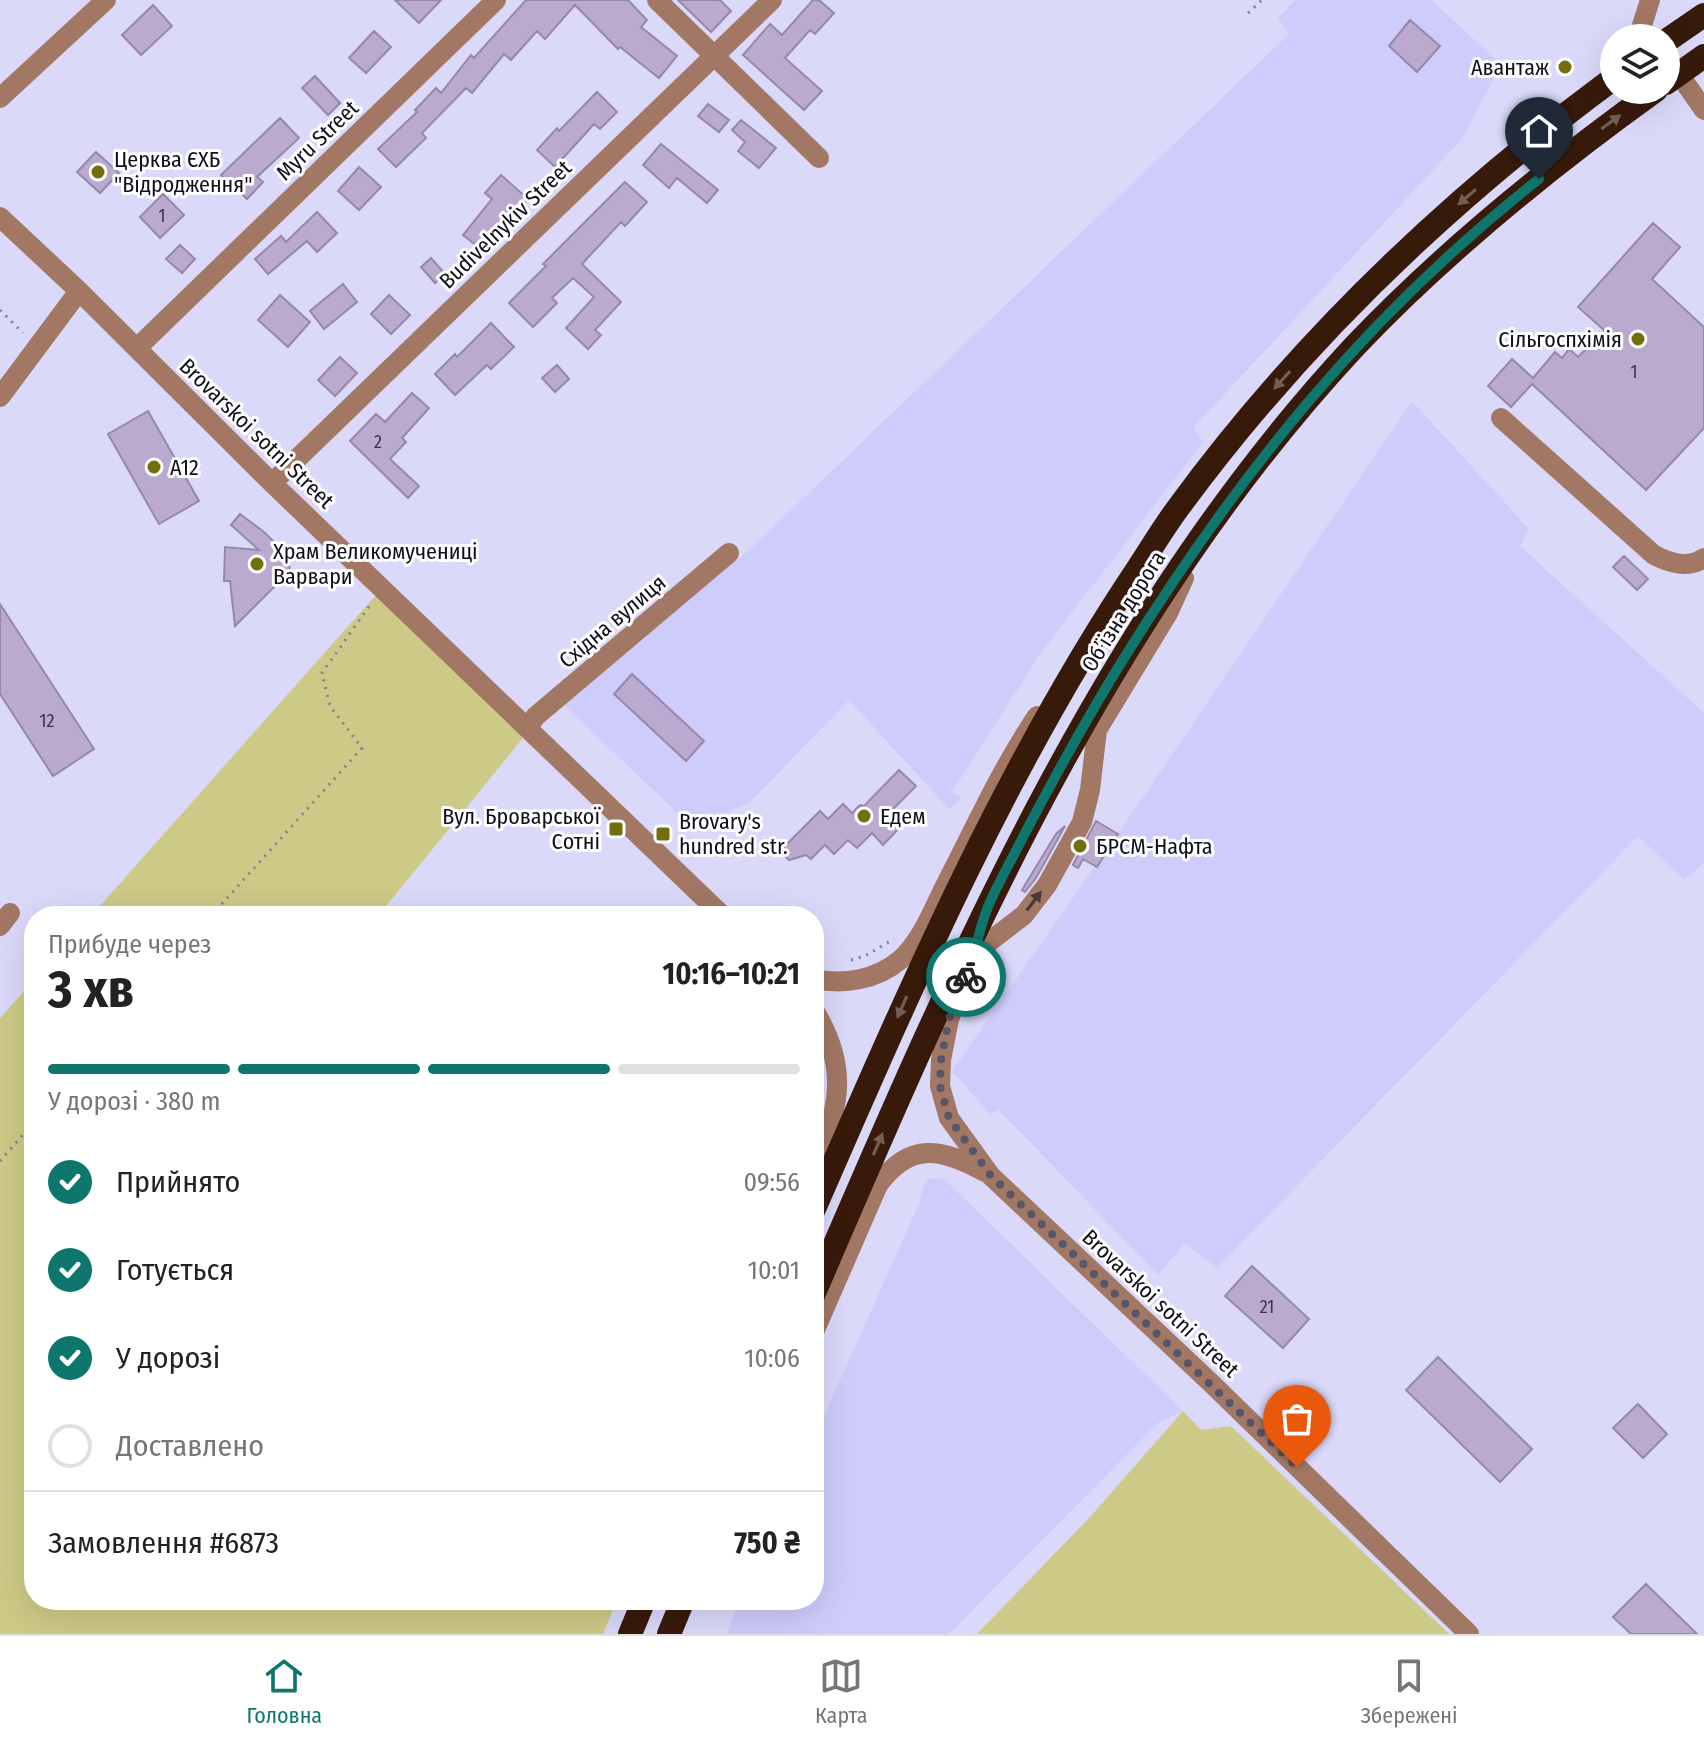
<!DOCTYPE html>
<html lang="uk">
<head>
<meta charset="utf-8">
<style>
  :root { --surface:#fff; --page:#f2f2f2; --text:#222; --muted:#767676; --line:#e0e0e0; --accent:#0f766e }
  body { margin:0; font-family:"Fira Sans Condensed",sans-serif; background:var(--page); color:var(--text); height:100vh; display:flex; flex-direction:column; font-size:30px; white-space:nowrap }
  * { box-sizing:border-box; margin:0 }
  p { font-size:26px; color:var(--muted) }
  .icon { flex:none; width:44px; height:44px; fill:none; stroke:currentColor; stroke-width:2; stroke-linecap:round; stroke-linejoin:round }
  .map { position:relative; flex:1; overflow:hidden }
  .sheet { position:absolute; left:24px; top:906px; width:800px; height:704px; display:flex; flex-direction:column; background:var(--surface); border-radius:32px; box-shadow:0 8px 32px #0002 }
  .sheet>* { flex:none }
  .controls { position:absolute; left:1600px; top:24px; display:grid; gap:16px }
  .controls a { display:grid; place-items:center; width:80px; height:80px; border-radius:50%; background:var(--surface); box-shadow:0 8px 32px #0002; font-size:40px }
  .pin { position:absolute; display:grid; place-items:center; width:68px; height:68px; color:#fff; margin:-82px -34px; border-radius:50% 50% 50% 0; rotate:-45deg; box-shadow:0 0 8px #0007 }
  .pin .icon { rotate:45deg }
  .courier { position:absolute; display:grid; place-items:center; width:80px; height:80px; margin:-40px; border:6px solid #0f766e; border-radius:50%; background:#fff; color:#222; box-shadow:0 2px 10px #0007 }
  .headline em { font-style:normal; font-weight:700 }
  .headline div { display:flex; flex-direction:column-reverse }
  .headline { display:flex; align-items:center; justify-content:space-between; height:136px; padding:0 24px }
  h1 { font-size:52px; font-weight:700; line-height:60px }
  .bar { display:grid; grid-template-columns:repeat(4,1fr); gap:12px 8px; align-content:center; height:96px; padding:0 24px }
  .bar i { height:10px; border-radius:6px; background:var(--line) }
  .bar .current { background:var(--accent) }
  .bar p { grid-column:span 4 }
  .line { display:flex; align-items:center; gap:20px; padding:0 24px; border-top:2px solid var(--line) }
  .line div { flex:1 }
  ol { padding:0 24px; list-style:none }
  li { display:flex; align-items:center; gap:24px; height:88px }
  li p { margin-inline-start:auto }
  li .icon { padding:8px; border-radius:50%; background:var(--accent); color:#fff; stroke-width:4 }
  li:last-child { color:var(--muted) }
  li i { width:44px; height:44px; border:4px solid var(--line); border-radius:50% }
  .menu { display:flex; justify-content:space-around; align-items:center; height:112px; border-top:2px solid var(--line); background:var(--surface); font-size:22px; color:var(--muted) }
  .menu a { display:grid; justify-items:center; gap:4px }
  .menu .current { color:var(--accent) }
  .map>svg:first-child { display:block }
  .built { fill:#cdccfb }
  .green { fill:#cdca87 }
  .building { fill:#bbaacf; stroke:#9787aa; stroke-width:2 }
  .lines { fill:none; stroke-linecap:round; stroke-linejoin:round }
  .path { stroke:#807f97; stroke-width:3; stroke-dasharray:2 6; stroke-linecap:butt }
  .minor { stroke:#a27864; stroke-width:20 }
  .highway { stroke:#381a0b; stroke-width:24 }
  .oneway { fill:#735e54 }
  .oneway2 { fill:#4a3838 }
  .done { stroke:#565569; stroke-width:8; stroke-dasharray:0 14.4 }
  .route { stroke:#0f766e; stroke-width:10 }
  .poi-dot { fill:#736e0c; stroke:#fefefe; stroke-width:3 }
  .labels { text-anchor:middle; stroke-width:6; stroke-linejoin:round; paint-order:stroke }
  .number-label { font-size:18px; fill:#3a3548 }
  .poi-label { font-size:22px; fill:#0f0e1b; stroke:#fefefe; text-anchor:start }
  .street-label { font-size:22px; fill:#0f0e1b; stroke:#fefefe }
</style>
</head>
<body>
<div class="map">
<svg width="1704" height="1634" viewBox="0 0 1704 1634">
  <rect width="100%" height="100%" fill="#dad9fa"/>
  <path class="built" d="M1295 0H1432L1501 65 1462 139 1194 427 1203 442 1040 654 952 792 962 798 949 809 849 700 749 803 693 828 562 703 747 552 1289 34 1278 18Z
    M1412 401 1529 529 1520 546 1704 713V863L1684 880 1638 836 1217 1268 1185 1243 1158 1275 998 1109 991 1115 952 1071 1144 796Z
    M936 1178 944 1179 1183 1411 1158 1423 949 1634H726L741 1600H814V1438L919 1204 924 1185 928 1180Z"/>
  <path class="green" d="M383 587 523 738 378 916H91Z
    M34 980V1600H617L603 1634H0V1018Z
    M1183 1411 1201 1430 1231 1426 1449 1634H977L1090 1517Z"/>
  <path class="building" d="M395 0H441L419 23Z
    M526 0H628L647 20 641 27 677 56 659 78 620 47 618 49 575 5 545 39 537 31 511 60 504 54 472 93 466 88 422 133 426 138 396 167 378 149 417 112 415 110 436 88 441 93 471 55 474 58Z
    M678 0H720L731 11 711 32Z
    M813 0H819L834 13 815 34 810 30 785 58 822 91 804 110 743 55 770 24 782 35Z
    M153 5 172 26 141 55 122 35Z
    M1410 20 1440 46 1417 72 1389 46Z
    M374 31 391 47 366 73 349 58Z
    M315 76 340 103 328 115 302 88Z
    M597 92 617 112 600 129 594 124 555 167 537 150 557 128 559 131Z
    M708 104 729 120 719 132 698 116Z
    M280 118 299 138 257 177 263 182 247 199 221 175Z
    M741 120 776 148 759 168 738 151 745 142 732 130Z
    M661 144 718 190 707 203 677 178 669 188 643 165Z
    M96 152 119 173 100 193 77 172Z
    M359 167 381 187 359 210 338 191Z
    M501 175 528 199 512 217 509 215 481 249 463 235 492 199 485 193Z
    M625 182 647 202 625 226 621 222 582 264 621 302 595 330 601 335 588 349 566 328 594 297 573 278 552 298 557 303 533 327 509 303 546 266 543 264Z
    M163 194 184 215 160 238 140 217Z
    M317 212 337 233 317 252 307 241 268 274 255 259 281 236 286 242Z
    M1653 223 1680 247 1652 279 1704 327V428L1646 490 1532 384 1511 407 1488 386 1512 359 1533 378 1555 352 1562 358 1569 349 1578 357 1605 331 1578 307Z
    M180 245 195 259 182 273 166 259Z
    M431 258 445 274 435 283 421 267Z
    M343 284 357 302 324 329 310 311Z
    M280 295 310 322 288 347 258 320Z
    M389 295 410 315 391 334 371 314Z
    M491 323 514 347 491 369 487 365 455 395 435 374 455 354 457 357Z
    M340 357 357 373 335 396 318 380Z
    M557 365 569 379 555 392 542 378Z
    M412 393 429 408 402 438 406 442 390 459 419 486 408 498 350 441 376 414 385 422Z
    M148 411 199 501 159 524 108 434Z
    M240 514 264 532 288 556 290 571 235 626 230 581H224L225 547 259 550 231 525Z
    M1624 556 1648 579 1637 590 1613 567Z
    M0 604 94 749 53 776 0 694Z
    M632 674 704 741 686 761 614 694Z
    M899 770 916 786 891 811 904 823 883 845 872 833 857 848 848 840 834 854 825 845 811 859 806 855 789 860 780 851 820 811 828 819 843 804 852 813 860 805 864 806Z
    M1096 821 1118 834 1097 867 1083 859 1078 868 1073 865Z
    M1065 826 1036 878 1025 892 1022 890 1056 834Z
    M1252 1266 1309 1319 1283 1348 1225 1296Z
    M1438 1357 1532 1449 1500 1482 1406 1390Z
    M1638 1404 1667 1434 1643 1458 1613 1428Z
    M1646 1584 1697 1634H1631L1613 1617Z"/>
  <g class="lines">
    <path class="path" d="M1248 13 1262 0
      M0 310 23 333
      M211 916 362 748 330 706 322 673 370 605
      M851 960 865 956 894 939
      M0 1161 34 1122"/>
    <path class="minor" d="M657 0 819 158
      M1638 38 1650 0
      M1679 74 1704 110
      M0 98 106 0
      M0 217 79 291 272 483 723 916
      M137 348 496 0
      M0 397 79 291
      M1501 418 1654 555C1670 563 1688 569 1704 558
      M272 483 772 0
      M528 727 536 716 729 553
      M0 926 10 913
      M965 969 976 952 1024 915 1047 885 1082 822 1090 790 1097 730 1168 613 1184 578
      M814 979C844 985 876 980 900 960 922 941 934 907 947 882 976 826 1002 768 1037 716
      M963 984 949 1019 941 1060 940 1086 949 1118 991 1176 1211 1383 1469 1634
      M814 1010C851 1070 838 1110 814 1171
      M814 1332 878 1185C910 1141 941 1148 985 1172"/>
    <path class="highway" d="M1666 41 1704 15
      M1666 83 1704 56
      M814 1209C910 989 1005 767 1139 567 1152 547 1164 527 1178 508 1299 343 1450 199 1614 78
      M814 1293C957 960 1104 616 1354 347 1445 251 1549 167 1656 90
      M630 1634 644 1600
      M669 1634 683 1600"/>
  </g>
  <defs><path id="oneway-solid" d="M-6-.8H1V-3.2L6.5 0L1 3.2V.8H-6Z" transform="scale(2)"/></defs>
  <g class="oneway">
    <use href="#oneway-solid" transform="translate(1611 122) rotate(-36)"/>
    <use href="#oneway-solid" transform="translate(1467 197) rotate(139)"/>
    <use href="#oneway-solid" transform="translate(1282 380) rotate(132)"/>
    <use href="#oneway-solid" transform="translate(902 1007) rotate(114)"/>
    <use href="#oneway-solid" transform="translate(878 1144) rotate(-67)"/>
  </g>
  <use class="oneway2" href="#oneway-solid" transform="translate(1034 901) rotate(-53)"/>
  <g class="lines">
    <path class="done" d="M966 977 949 1019 941 1060 940 1086 949 1118 991 1176 1297 1467"/>
    <path class="route" d="M966 977C976 953 979 926 990 902 1000 880 1012 859 1023 837 1055 776 1088 716 1124 658 1240 472 1366 315 1539 179"/>
  </g>
  <g class="poi-dot">
    <circle cx="1565" cy="67" r="8"/>
    <circle cx="98" cy="172" r="8"/>
    <circle cx="1638" cy="339" r="8"/>
    <circle cx="154" cy="467" r="8"/>
    <circle cx="257" cy="564" r="8"/>
    <circle cx="864" cy="816" r="8"/>
    <rect x="608" y="821" width="16" height="16" rx="4"/>
    <rect x="655" y="826" width="16" height="16" rx="4"/>
    <circle cx="1080" cy="846" r="8"/>
  </g>
  <g class="labels">
    <g class="number-label">
      <text x="162" y="222">1</text>
      <text x="1634" y="378">1</text>
      <text x="378" y="448">2</text>
      <text x="47" y="727">12</text>
      <text x="1267" y="1313">21</text>
    </g>
    <g class="poi-label">
      <text x="1549" y="75" text-anchor="end">Авантаж</text>
      <text x="114" y="167">Церква ЄХБ<tspan x="114" dy="25">"Відродження"</tspan></text>
      <text x="1622" y="347" text-anchor="end">Сільгоспхімія</text>
      <text x="170" y="475">А12</text>
      <text x="273" y="559">Храм Великомучениці<tspan x="273" dy="25">Варвари</tspan></text>
      <text x="600" y="824" text-anchor="end">Вул. Броварської<tspan x="600" dy="25">Cотні</tspan></text>
      <text x="880" y="824">Едем</text>
      <text x="679" y="829">Brovary's<tspan x="679" dy="25">hundred str.</tspan></text>
      <text x="1096" y="854">БРСМ-Нафта</text>
    </g>
    <g class="street-label">
      <text transform="translate(317 140) rotate(-44)" y="8">Myru Street</text>
      <text transform="translate(505 224) rotate(-44)" y="8">Budivelnykiv Street</text>
      <text transform="translate(257 433) rotate(44)" y="8">Brovarskoi sotni Street</text>
      <text transform="translate(1123 611) rotate(-58)" y="8">Обʼїзна дорога</text>
      <text transform="translate(612 621) rotate(-40)" y="8">Східна вулиця</text>
      <text transform="translate(1161 1303) rotate(43)" y="8">Brovarskoi sotni Street</text>
    </g>
  </g>
</svg>
<div class="controls">
<a><svg class="icon" aria-label="layers" viewBox="0 0 24 24"><path d="M12 4l9 5-9 5-9-5zM3 14l9 5 9-5"/></svg></a>
</div>
<div class="pin" style="left:1297px;top:1467px;background:#ea580c"><svg class="icon" aria-label="bag" viewBox="0 0 24 24"><path d="M5 8h14l-1 12H6zM9 8a3 3 0 0 1 6 0"/></svg></div>
<div class="pin" style="left:1539px;top:179px;background:#1f2937"><svg class="icon" aria-label="home" viewBox="0 0 24 24"><path d="M3 11l9-7 9 7M6 9v11h12V9"/></svg></div>
<div class="courier" style="left:966px;top:977px"><svg class="icon" aria-label="bike" viewBox="0 0 24 24"><circle cx="6" cy="16" r="4"/><circle cx="18" cy="16" r="4"/><path d="M6 16l4-8h5l3 8M10 8l3 8H6M13 5h3"/></svg></div>
<section class="sheet">
<div class="headline"><div><h1>3 хв</h1><p>Прибуде через</p></div><em>10:16–10:21</em></div>
<div class="bar"><i class="current"></i><i class="current"></i><i class="current"></i><i></i><p>У дорозі · 380 m</p></div>
<ol>
<li><svg class="icon" aria-label="check" viewBox="0 0 24 24"><path d="M5 12l5 5 9-10"/></svg>Прийнято<p>09:56</p></li>
<li><svg class="icon" aria-label="check" viewBox="0 0 24 24"><path d="M5 12l5 5 9-10"/></svg>Готується<p>10:01</p></li>
<li><svg class="icon" aria-label="check" viewBox="0 0 24 24"><path d="M5 12l5 5 9-10"/></svg>У дорозі<p>10:06</p></li>
<li><i></i>Доставлено</li>
</ol>
<div class="line" style="height:104px"><div>Замовлення #6873</div><b>750 ₴</b></div>
</section>
</div>
<nav class="menu">
<a class="current"><svg class="icon" aria-label="home" viewBox="0 0 24 24"><path d="M3 11l9-7 9 7M6 9v11h12V9"/></svg>Головна</a>
<a><svg class="icon" aria-label="map" viewBox="0 0 24 24"><path d="M3 6l6-2 6 2 6-2v14l-6 2-6-2-6 2zM9 4v14M15 6v14"/></svg>Карта</a>
<a><svg class="icon" aria-label="saved" viewBox="0 0 24 24"><path d="M7 4h10v16l-5-4-5 4z"/></svg>Збережені</a>
</nav>
</body>
</html>
